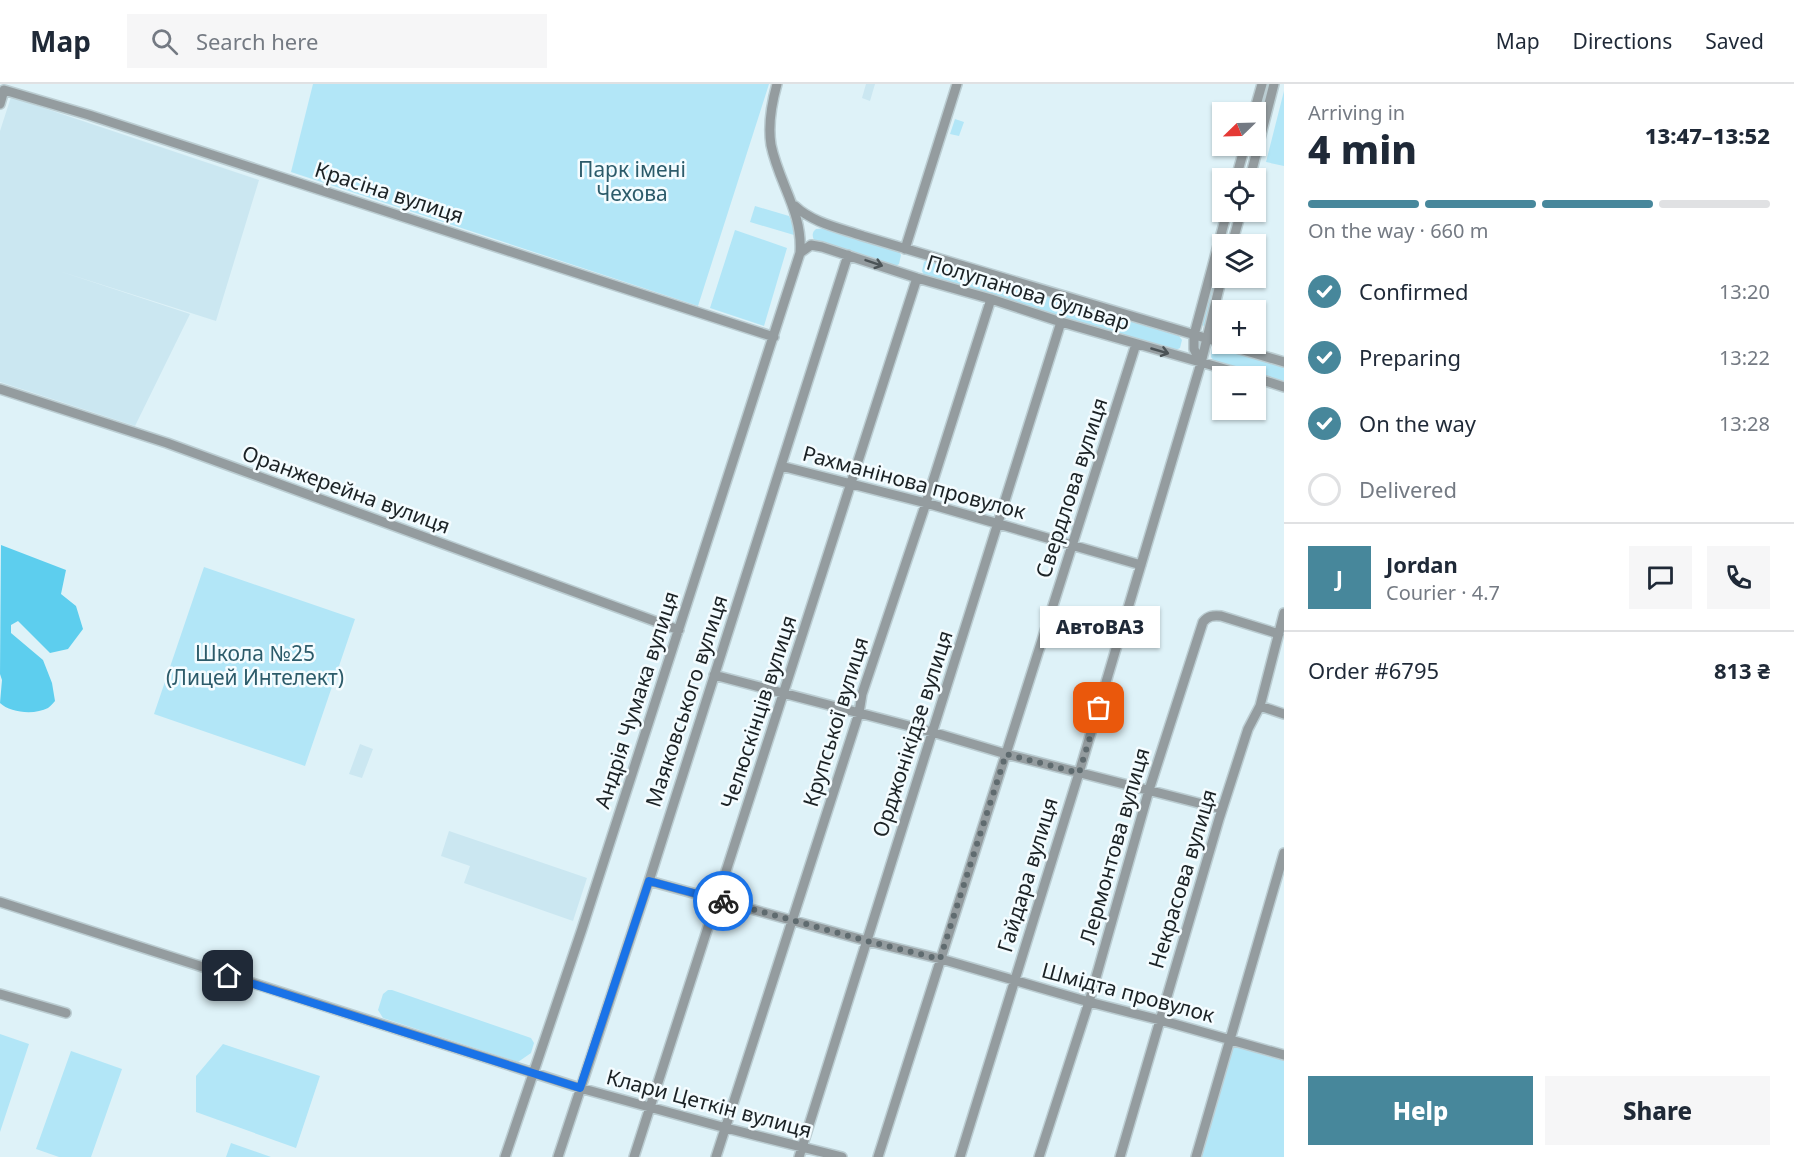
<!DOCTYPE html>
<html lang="en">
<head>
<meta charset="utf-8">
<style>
  :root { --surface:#fff; --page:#f6f6f7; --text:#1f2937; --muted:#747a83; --line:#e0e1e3; --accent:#47879b }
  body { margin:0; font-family:"Noto Sans",sans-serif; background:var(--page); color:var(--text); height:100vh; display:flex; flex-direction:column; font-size:22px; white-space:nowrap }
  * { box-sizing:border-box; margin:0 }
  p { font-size:20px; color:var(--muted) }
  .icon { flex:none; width:33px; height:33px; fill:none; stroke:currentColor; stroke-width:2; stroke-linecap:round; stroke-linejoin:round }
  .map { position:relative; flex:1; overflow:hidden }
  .side { display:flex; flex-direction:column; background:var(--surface); width:510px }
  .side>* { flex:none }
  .needle { width:39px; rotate:247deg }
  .buttons { position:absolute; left:1212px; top:18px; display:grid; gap:12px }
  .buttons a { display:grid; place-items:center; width:54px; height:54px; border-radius:0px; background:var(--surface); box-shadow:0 2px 4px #0004; font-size:30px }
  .pin { position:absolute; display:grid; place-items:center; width:51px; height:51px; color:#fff; margin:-26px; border-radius:12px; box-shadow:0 3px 9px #0006 }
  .courier { position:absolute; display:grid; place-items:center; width:60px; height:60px; margin:-30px; border:4px solid #1a73e8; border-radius:50%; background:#fff; color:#222; box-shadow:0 2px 8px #0007 }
  .bubble { position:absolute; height:42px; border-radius:0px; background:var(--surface); box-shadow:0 2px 4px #0004; font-size:20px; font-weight:800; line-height:42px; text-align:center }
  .summary em { font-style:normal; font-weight:800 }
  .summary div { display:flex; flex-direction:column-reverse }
  .summary { display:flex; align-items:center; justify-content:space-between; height:102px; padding:0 24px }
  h1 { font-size:39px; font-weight:800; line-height:45px }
  .bar { display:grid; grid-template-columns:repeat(4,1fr); gap:9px 6px; align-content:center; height:72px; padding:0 24px }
  .bar i { height:8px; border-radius:4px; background:var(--line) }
  .bar .on { background:var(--accent) }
  .bar p { grid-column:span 4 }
  .line { display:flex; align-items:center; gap:15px; padding:0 24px; border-top:2px solid var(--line) }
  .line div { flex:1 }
  .round { display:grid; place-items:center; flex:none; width:63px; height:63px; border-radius:0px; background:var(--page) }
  ol { padding:0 24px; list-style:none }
  li { display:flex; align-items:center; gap:18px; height:66px }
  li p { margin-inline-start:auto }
  li .icon { padding:6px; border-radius:50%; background:var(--accent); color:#fff; stroke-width:4 }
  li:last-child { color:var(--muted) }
  li i { width:33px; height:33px; border:3px solid var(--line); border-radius:50% }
  .primary-button { display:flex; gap:12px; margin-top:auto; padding:12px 24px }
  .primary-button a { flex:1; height:69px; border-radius:0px; background:var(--accent); color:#fff; font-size:24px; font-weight:800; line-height:69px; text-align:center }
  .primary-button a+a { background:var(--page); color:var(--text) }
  header { display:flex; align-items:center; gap:36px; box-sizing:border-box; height:84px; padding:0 30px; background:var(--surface); border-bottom:2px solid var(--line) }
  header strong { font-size:28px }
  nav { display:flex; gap:33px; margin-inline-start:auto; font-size:21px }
  .search { width:420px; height:54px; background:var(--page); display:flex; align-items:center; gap:15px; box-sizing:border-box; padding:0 21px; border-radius:0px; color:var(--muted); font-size:22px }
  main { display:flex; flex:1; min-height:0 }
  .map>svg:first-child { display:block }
  .built { fill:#cbe7f1 }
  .green { fill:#b2e6f7 }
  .forest { fill:#5dceee }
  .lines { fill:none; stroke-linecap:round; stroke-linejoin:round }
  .minor-casing { stroke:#bbcdd2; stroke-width:12 }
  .minor { stroke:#949c9f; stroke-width:9 }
  .oneway { stroke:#4b5356 }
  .done { stroke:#5f6b6f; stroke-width:6; stroke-dasharray:0 10.8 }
  .route { stroke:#1a73e8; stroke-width:8 }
  .labels { text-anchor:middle; stroke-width:5; stroke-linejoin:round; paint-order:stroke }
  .park-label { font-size:21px; fill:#2c5b6a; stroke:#f4fcff }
  .street-label { font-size:21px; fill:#1b2225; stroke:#f4fcff }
</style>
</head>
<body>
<header>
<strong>Map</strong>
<div class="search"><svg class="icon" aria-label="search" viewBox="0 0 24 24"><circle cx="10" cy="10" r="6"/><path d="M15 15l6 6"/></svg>Search here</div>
<nav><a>Map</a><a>Directions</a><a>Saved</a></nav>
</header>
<main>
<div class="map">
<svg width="1284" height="1073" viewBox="0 0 1284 1073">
  <rect width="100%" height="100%" fill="#def2f8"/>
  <path class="built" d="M866 0H875L870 17 862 14Z
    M11 13 259 96 216 237 59 187 190 230 135 342 0 298V47Z
    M360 660 373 665 362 694 349 690Z
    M449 747 587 794 573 837 464 799 470 782 441 772Z"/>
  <path class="green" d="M313 0H769L698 222 291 88Z
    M1284 7V82L1266 78Z
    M955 35 964 38 959 52 950 50Z
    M755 122 789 132 793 141 794 151 750 138Z
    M826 144 899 168 901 171 899 180 896 182 814 156C812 152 812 148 816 145Z
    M735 146 787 164 764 242 710 224Z
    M1222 164V179L1206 243 1202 241Z
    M927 176 1179 252 1182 256 1180 264 1176 266H1171L924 191 922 187 924 178Z
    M1216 263 1284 282V297L1214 277 1211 273 1212 265Z
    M204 483 355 535 305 682 154 630Z
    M388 906H392L531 954 534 959 531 969 518 978 383 934 378 926 383 910Z
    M0 950 29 960 0 1048Z
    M223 960 320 992 296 1064 196 1028V992Z
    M1231 961 1284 977V1073H1198Z
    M71 967 122 985 91 1073H59L36 1065Z
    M231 1059 271 1073H226Z"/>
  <path class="forest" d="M1 461 66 486 61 510 76 522 83 545 68 565 50 569 18 537 11 541V549L43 576 52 599 55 617C53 619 51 622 48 624 35 631 10 629 0 619L2 596 0 590Z"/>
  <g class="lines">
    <g class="minor-casing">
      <path id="minor" d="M0 20 4 6 89 31 774 253
        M1254 28 1262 0
        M1236 94 1245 62
        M1250 94 1274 0
        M795 122C813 139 840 144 863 152L1222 259
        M1232 160 1241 128
        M905 165 957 0
        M800 169 811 161 822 163 917 194 991 215 1061 238 1249 292
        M1223 260 1284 278
        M1201 279 1194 265V251L1227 128
        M1256 294 1284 303
        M0 305 167 359 679 546
        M781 382 926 419 1141 481
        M714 591 932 648 1006 670 1222 725
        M1260 622 1284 630
        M649 797 867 857 941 875 1089 918 1160 936 1284 971
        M0 818 580 1004 726 1044 842 1073
        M0 910 66 929
        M505 1073 582 845 800 169C803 128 779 100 771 61 768 42 772 18 777 0
        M558 1073 649 797 848 171
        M634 1073 917 194
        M716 1073 859 629 862 610 926 419 991 215
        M799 1073 1061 238
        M878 1073 1136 260
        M960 1073 1079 689 1201 279 1222 192
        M1039 1073 1089 918 1149 706 1203 538C1208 532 1213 531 1221 532L1279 550
        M1120 1073 1219 735 1248 645 1260 622 1284 529
        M1196 1073 1284 769"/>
    </g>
    <use href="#minor" class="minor"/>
  </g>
  <defs><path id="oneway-shaft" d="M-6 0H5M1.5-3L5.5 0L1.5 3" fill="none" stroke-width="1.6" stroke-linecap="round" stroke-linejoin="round" transform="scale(1.5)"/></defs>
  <g class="oneway">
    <use href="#oneway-shaft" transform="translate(874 179) rotate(19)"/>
    <use href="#oneway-shaft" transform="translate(1160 267) rotate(16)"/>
  </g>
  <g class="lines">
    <path class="done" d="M723 817 867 857 940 875 1006 670 1079 689 1099 624"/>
    <path class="route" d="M228 892 580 1004 649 797 723 817"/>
  </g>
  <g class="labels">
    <g class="park-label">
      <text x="632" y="93">Парк імені<tspan x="632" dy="24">Чехова</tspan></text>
      <text x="255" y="577">Школа №25<tspan x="255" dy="24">(Лицей Интелект)</tspan></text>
    </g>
    <g class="street-label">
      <text transform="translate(389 109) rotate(18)" y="7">Красіна вулиця</text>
      <text transform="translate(1028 209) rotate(17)" y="7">Полупанова бульвар</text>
      <text transform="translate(914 399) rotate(15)" y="7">Рахманінова провулок</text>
      <text transform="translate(1072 404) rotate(-72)" y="7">Свердлова вулиця</text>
      <text transform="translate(346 406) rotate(20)" y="7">Оранжерейна вулиця</text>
      <text transform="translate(637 616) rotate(-72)" y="7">Андрія Чумака вулиця</text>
      <text transform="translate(687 617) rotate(-72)" y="7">Маяковського вулиця</text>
      <text transform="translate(759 628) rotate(-72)" y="7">Челюскінців вулиця</text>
      <text transform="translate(836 638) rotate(-73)" y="7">Крупської вулиця</text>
      <text transform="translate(913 650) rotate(-72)" y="7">Орджонікідзе вулиця</text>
      <text transform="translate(1115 762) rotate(-74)" y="7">Лермонтова вулиця</text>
      <text transform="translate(1028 791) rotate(-73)" y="7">Гайдара вулиця</text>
      <text transform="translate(1183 795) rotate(-73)" y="7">Некрасова вулиця</text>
      <text transform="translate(1128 909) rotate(15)" y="7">Шмідта провулок</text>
      <text transform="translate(709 1020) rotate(15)" y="7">Клари Цеткін вулиця</text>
    </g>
  </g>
</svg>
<div class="buttons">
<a><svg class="needle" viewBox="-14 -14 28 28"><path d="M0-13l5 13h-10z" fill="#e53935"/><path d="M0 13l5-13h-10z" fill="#747a83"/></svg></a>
<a><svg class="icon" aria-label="locate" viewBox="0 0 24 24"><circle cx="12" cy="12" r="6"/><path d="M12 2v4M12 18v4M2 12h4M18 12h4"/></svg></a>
<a><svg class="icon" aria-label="layers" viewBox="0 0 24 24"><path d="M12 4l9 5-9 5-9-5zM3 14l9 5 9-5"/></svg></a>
<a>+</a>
<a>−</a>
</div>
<div class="pin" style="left:1099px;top:624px;background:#ea580c"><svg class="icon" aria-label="bag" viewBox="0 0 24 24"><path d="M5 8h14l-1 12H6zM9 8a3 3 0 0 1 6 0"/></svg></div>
<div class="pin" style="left:228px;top:892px;background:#1f2937"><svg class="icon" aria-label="home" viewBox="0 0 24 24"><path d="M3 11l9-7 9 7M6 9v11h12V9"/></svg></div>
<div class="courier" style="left:723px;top:817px"><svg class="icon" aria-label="bike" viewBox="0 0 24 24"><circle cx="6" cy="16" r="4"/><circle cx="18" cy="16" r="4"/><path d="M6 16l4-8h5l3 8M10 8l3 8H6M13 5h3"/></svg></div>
<div class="bubble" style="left:1040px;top:522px;width:120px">АвтоВАЗ</div>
</div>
<section class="side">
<div class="summary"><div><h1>4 min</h1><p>Arriving in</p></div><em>13:47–13:52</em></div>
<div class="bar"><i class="on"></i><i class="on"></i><i class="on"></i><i></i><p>On the way · 660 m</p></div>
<ol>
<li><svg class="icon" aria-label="check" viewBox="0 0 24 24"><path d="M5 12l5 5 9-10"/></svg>Confirmed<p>13:20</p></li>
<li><svg class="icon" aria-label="check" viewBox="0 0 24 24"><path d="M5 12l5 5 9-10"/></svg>Preparing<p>13:22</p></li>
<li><svg class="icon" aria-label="check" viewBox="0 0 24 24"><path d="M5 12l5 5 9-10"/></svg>On the way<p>13:28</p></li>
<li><i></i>Delivered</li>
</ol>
<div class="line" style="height:108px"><b class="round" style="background:var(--accent);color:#fff">J</b><div><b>Jordan</b><p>Courier · 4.7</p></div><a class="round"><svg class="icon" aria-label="chat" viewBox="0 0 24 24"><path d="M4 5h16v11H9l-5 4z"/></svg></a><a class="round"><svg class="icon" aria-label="phone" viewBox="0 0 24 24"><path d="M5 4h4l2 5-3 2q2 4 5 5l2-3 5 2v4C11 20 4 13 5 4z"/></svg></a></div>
<div class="line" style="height:78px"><div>Order #6795</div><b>813 ₴</b></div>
<div class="primary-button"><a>Help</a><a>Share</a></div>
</section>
</main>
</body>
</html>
